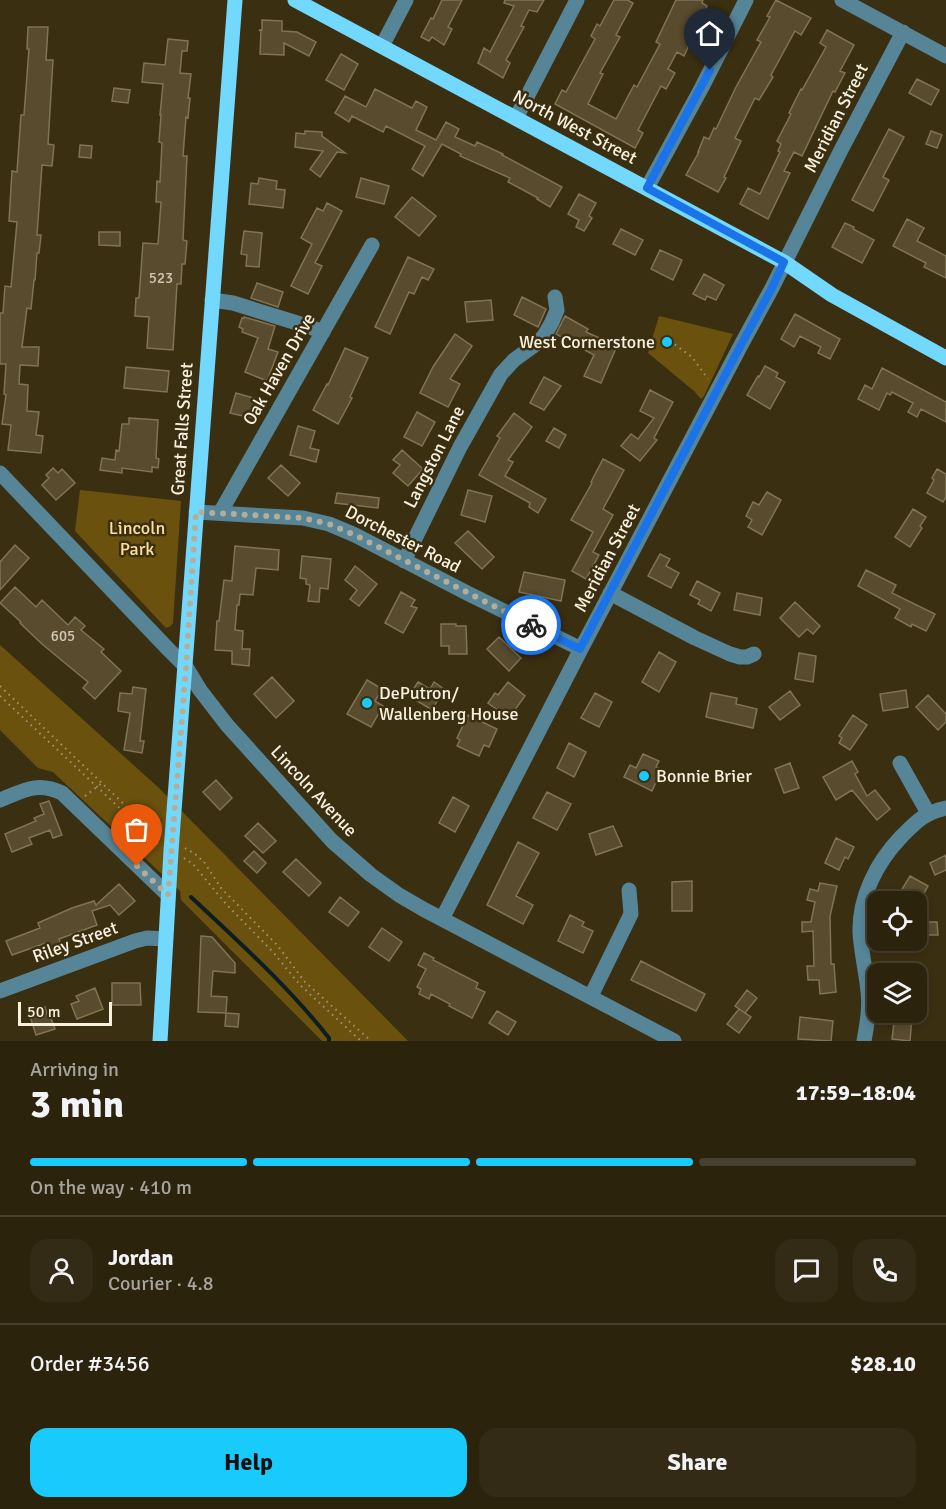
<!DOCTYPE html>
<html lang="en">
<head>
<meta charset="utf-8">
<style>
  :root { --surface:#2c230d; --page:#342b16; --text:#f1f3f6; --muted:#a6a49d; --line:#48402e; --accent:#19cafc }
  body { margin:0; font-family:Signika,sans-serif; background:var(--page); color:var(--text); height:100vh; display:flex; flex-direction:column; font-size:22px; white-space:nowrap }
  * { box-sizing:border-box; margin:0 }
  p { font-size:20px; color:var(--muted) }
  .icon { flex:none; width:33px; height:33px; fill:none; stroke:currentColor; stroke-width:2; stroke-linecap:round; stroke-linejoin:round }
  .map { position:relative; height:1041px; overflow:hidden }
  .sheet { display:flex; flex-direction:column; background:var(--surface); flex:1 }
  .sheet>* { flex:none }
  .fabs { position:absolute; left:867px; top:891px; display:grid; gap:12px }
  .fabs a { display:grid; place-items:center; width:60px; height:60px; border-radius:12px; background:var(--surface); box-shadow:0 3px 9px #0003,0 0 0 2px var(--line); font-size:30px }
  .scale { position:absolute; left:18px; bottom:15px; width:94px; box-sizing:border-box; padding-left:6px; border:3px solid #f8f1e0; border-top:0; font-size:16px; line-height:21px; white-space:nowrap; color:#f8f1e0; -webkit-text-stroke:4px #3b2f11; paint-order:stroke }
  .pin { position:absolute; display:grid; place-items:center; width:51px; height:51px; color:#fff; margin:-62px -26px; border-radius:50% 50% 50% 0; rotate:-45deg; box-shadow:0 0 6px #0007 }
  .pin .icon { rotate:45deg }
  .courier { position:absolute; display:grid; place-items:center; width:60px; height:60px; margin:-30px; border:4px solid #1a73e8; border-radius:50%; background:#fff; color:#222; box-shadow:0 2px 8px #0007 }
  .summary em { font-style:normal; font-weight:700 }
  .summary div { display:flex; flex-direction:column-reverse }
  .summary { display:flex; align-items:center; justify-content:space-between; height:102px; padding:0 30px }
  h1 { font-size:39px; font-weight:700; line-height:45px }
  .bar { display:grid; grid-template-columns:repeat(4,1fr); gap:9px 6px; align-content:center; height:72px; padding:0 30px }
  .bar i { height:8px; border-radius:4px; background:var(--line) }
  .bar .current { background:var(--accent) }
  .bar p { grid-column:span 4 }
  .line { display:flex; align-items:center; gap:15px; padding:0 30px; border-top:2px solid var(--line) }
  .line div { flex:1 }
  .round { display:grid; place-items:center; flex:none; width:63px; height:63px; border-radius:18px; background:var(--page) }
  .button { display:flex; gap:12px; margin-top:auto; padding:12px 30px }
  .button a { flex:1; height:69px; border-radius:18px; background:var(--accent); color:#111; font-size:24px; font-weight:700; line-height:69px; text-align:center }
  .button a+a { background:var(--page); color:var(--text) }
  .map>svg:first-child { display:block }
  .green { fill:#6a520e }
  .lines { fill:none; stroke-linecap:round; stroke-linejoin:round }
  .stream { stroke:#0c1d23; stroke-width:4 }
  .building { fill:#584b2e; stroke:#817454; stroke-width:1.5 }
  .path { stroke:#9f957e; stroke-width:2; stroke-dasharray:1.5 4.5; stroke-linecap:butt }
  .minor { stroke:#568597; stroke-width:15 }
  .major { stroke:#73d8fe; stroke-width:15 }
  .done { stroke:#b6ad98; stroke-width:6; stroke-dasharray:0 10.8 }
  .route { stroke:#1a73e8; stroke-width:8 }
  .poi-dot { fill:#19cafc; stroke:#3b2f11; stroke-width:2 }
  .labels { text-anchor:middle; stroke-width:5; stroke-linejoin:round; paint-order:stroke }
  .number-label { font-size:15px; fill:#d0c8b4 }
  .street-label { font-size:18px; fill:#f8f1e0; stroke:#3b2f11 }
  .poi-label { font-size:18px; fill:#f8f1e0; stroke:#3b2f11; text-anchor:start }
  .park-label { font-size:18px; fill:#ffe09a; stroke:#3b2f11 }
</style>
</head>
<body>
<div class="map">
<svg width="946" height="1041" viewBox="0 0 946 1041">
  <rect width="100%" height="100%" fill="#3b2f11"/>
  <path class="green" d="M659 316 733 334 704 396 701 399 694 391 648 353Z
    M80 490 181 501 173 623 171 626 166 628 75 531Z
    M0 645 159 788 408 1041H322L181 900 180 891 53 772 38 768 0 730Z"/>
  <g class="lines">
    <path class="stream" d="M191 897C239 942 288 986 329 1038V1041"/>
  </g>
  <path class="building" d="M442 0H462L448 27 452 29 444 45 432 37 429 41 421 37 431 18 433 19Z
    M505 0H544L537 12 529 10 521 26 524 27 506 60 510 63 503 78 478 63 484 48 490 52 514 6 504 3Z
    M614 0H627L633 3 616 35 620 37 600 73 603 74 588 104 616 119 634 85 637 87 660 44 656 42 676 0H703L702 3 707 6 684 56 677 52 668 69 675 73 666 89 661 86 638 130 643 133 635 148 555 104 562 90 566 92 595 39 591 36 597 24 600 26Z
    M776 0 811 18 801 35 795 31 771 75 773 77 759 100 755 98 735 138 741 141 724 177 726 178 718 192 686 175 699 152H698L704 137 709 139 714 128 716 129 736 87 761 42 757 40 770 17 767 16Z
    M262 20 282 21V31L297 32 316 42 309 56 284 43V55L260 54 261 31 259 30H262Z
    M28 27H48L46 60H53L48 144 54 145 52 166 42 165 37 235H41L39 253H37L35 280H34L31 309 27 308 22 347H39L38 366 20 365 19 384 28 385 27 411 39 412 36 435 43 436 41 453 8 450 11 425 2 424 6 395 4 394 6 364H0V313H3L5 286 11 287 17 222 9 221 12 171 17 172 21 115H24L29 49H27Z
    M827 30 854 45 840 71 845 73 835 92 833 91 802 156 794 152 784 171 790 173 768 219 740 204 748 188 760 194 780 152 778 151 781 144 777 141 791 114 789 113 801 89 802 90 826 47 820 43Z
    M168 39 188 41 187 51H182L180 73 191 74 188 98H190L188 118 186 117 183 156H187L183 240 187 241 185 264H182L181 284H177L173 350 147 348 149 317 135 316 136 298H139L143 243 158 244 161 202H156L157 181 160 182 162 143 159 142 161 115H160L163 84 142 82 144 63 165 65Z
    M341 54 358 64 344 90 326 80Z
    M917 79 939 90 931 105 909 93Z
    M114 88 130 90 128 103 112 101Z
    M375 89 412 108 416 101 427 107 416 130 436 140 446 122 459 129 455 137 475 146 477 142 503 154 502 155 562 187 550 207 537 199 538 198 508 182 510 178 460 156 461 154 442 144 423 176 412 169 425 146 386 126 383 132 352 116 349 122 335 113 345 96 366 107Z
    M889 129 904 137 883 177 889 180 873 211 852 200Z
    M305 131 322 132V136L345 153 337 152 320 177 310 169 323 151 295 147 296 133 305 134Z
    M931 131 942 135 937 148 926 144Z
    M80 145 92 146 91 158 79 157Z
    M259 178 277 181 276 189 285 190 283 208 249 204 251 183 258 184Z
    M361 178 389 186 384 204 356 197Z
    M579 194 596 203 589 216 592 218 584 231 576 227 579 220 568 214Z
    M412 197 436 216 419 236 395 217Z
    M327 203 342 211 315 263 322 266 308 294 291 286 312 244 301 238 317 208 323 211Z
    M907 219 924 228 917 241 946 256V278L924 267 926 263 893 246Z
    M845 223 854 227 853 229 874 240 862 263 832 247Z
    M621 229 643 240 635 255 613 244Z
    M244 231 262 233 259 267 246 266 247 255 241 254Z
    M99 232H120V246L99 245Z
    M660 250 682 260 673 280 651 269Z
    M408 257 434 269 428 280 422 277 414 294 409 292 390 334 375 327Z
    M704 274 724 285 716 300 707 296 705 300 693 294Z
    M257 283 283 292 278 307 251 298Z
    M522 297 546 309 538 327 514 315Z
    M491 300 493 320 467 322 465 302Z
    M795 314 840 339 830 359 818 353 821 347 800 336 794 347 781 339Z
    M565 316 588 329 586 332 617 346 601 383 584 376 594 355 556 334Z
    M244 317 275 326 268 349 278 352 267 381 245 372 258 338 242 332 243 329 239 327 242 318H244Z
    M455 334 472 346 450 379 460 384 448 407 420 393 433 367Z
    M345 348 368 358 350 397 352 398 338 424 313 410 327 384 328 385Z
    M765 366 778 373 776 377 785 382 770 409 747 395 758 376 759 377Z
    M126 367 169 371 167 392 124 388Z
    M882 368 946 402V422L921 409 917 417 908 412 913 403 892 392 890 395 887 393 879 410 858 399 865 385 872 389Z
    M544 377 561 386 544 410 530 403Z
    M650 390 673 402 654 438 657 440 640 461 621 446 631 434 638 439 654 418 640 411Z
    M236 393 257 399 252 418 230 413Z
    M417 412 435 422 422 446 404 437Z
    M514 413 532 427 508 460 513 462 505 476 546 499 538 513 529 507 530 503 479 475 500 438 497 436Z
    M129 418 158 420 156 458 159 459 158 468 152 467V472L122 468V473L100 470 102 458 115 460 116 450 119 451 122 424H129Z
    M298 426 315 431 310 448 319 450 316 462 290 455Z
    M554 428 566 435 559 448 546 441Z
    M402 450 423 469 408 486 393 473 400 465 393 460Z
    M603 459 624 470 603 509 613 515 593 552 599 555 586 579 572 571 593 532 571 520 592 483 591 482Z
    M281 465 300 483 288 496 268 478Z
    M53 468 58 473 62 469 75 483 56 500 42 485 49 478 46 475Z
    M937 469 946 474V497L943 502 927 493 934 480 932 478Z
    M468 490 492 496 485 522 461 515Z
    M767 492 781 500 762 535 748 527 752 520 746 516 753 502 759 505Z
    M337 493 379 498 378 508 335 503Z
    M913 509 926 517 920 526 922 528 910 547 895 537Z
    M468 531 494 557 482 569 455 543Z
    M15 545 29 558 0 590V562Z
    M235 546 279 550 278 570 256 568 253 595 240 594 239 605H237L235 630 243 631 242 649H250L249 666 232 664V651L215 650 217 621H219L224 580 232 581Z
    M660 554 670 559 666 566 679 573 671 588 648 576Z
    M302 556 331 559 328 589 320 588 319 602 308 601 310 585 306 584V579L300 578Z
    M355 566 377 584 359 606 350 599 357 590 345 580Z
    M866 570 896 585 892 593 935 614 926 631 912 624 911 627 895 618 900 609 858 586Z
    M524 572 565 580 561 601 519 592Z
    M697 581 720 593 711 611 698 604 700 600 690 595Z
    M15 587 36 607 42 600 68 625 75 617 85 626 81 630 104 649 101 652 121 671 95 699 83 688 88 682 42 644 20 623 21 622 0 603Z
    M401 592 415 600 411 606 417 608 403 633 385 623Z
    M737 593 762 598 760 615 734 610Z
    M795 602 820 626 813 634 807 629 799 637 780 618Z
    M441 624H456V626H466L467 654H449V646H441Z
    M499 637 521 658 509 671 487 649Z
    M659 652 676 662 659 692 642 682Z
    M799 653 816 656 813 682 795 679Z
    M272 677 294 701 276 718 254 694Z
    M367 680 382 689 375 701 383 706 371 727 347 714Z
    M418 682 430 689 434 682 444 689 432 710 409 696Z
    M508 682 525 696 509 718 488 703 495 693 498 695Z
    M133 687 146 689 140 741H144L142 753 124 750 130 713 118 711 120 693 132 694Z
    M906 690 908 707 883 711 880 694Z
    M790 691 800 705 780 720 769 707Z
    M595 693 612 702 599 727 581 718Z
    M711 693 737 698 736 704 757 709 753 728 706 717Z
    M928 695 946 714V722L938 730 916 707Z
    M468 715 497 729 489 747 484 745 479 756 457 746 460 740 457 738Z
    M853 715 867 725 850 750 839 743 842 738 839 736Z
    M569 743 586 752 574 777 557 768Z
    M643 754 659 761 656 767 666 772 661 782 657 780 652 791 624 777 630 765 636 768Z
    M852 761 858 772 855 774 867 796 875 790 890 809 877 820 852 790 836 800 823 777Z
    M790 763 799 788 784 793 775 769Z
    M216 780 232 798 220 810 203 792Z
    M547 792 571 804 557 830 533 818Z
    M453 797 469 806 455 832 439 823Z
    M49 801 62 835 53 838 50 830 29 838 32 844 12 852 5 834 36 821 34 818 44 814 40 804Z
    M258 823 276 841 263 853 245 836Z
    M613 826 622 846 596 855 589 834Z
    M836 838 854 847 848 859 845 857 839 870 825 863Z
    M518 842 539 853 516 896 533 905 523 924 487 905Z
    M254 851 266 863 257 873 244 861Z
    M946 855V870L935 875 930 863Z
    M296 859 321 883 309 896 283 872Z
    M910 876 928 886 919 902H907L898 896Z
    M692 881V911H672V882Z
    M820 883 837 886 830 916 831 964H834L836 992 820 994 819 980H808L807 966H814L813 931 802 932V922H811L815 902 807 900 810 889 818 891Z
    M119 884 135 901 119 915 110 905 92 911 97 925 59 939 61 944 48 949 46 943 12 955 6 941 40 928 38 923 72 908 94 901 96 905Z
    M340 897 359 912 348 926 329 912Z
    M570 915 584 922 582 926 593 931 583 953 558 941Z
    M928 922H937L938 935H928Z
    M382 928 402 942 389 961 369 947Z
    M201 936 212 937 235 963V973L213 971 211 996 227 997 226 1013 198 1012Z
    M896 940H914V950H896Z
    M424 953 434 958 433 960 478 983 476 988 485 992 472 1018 449 1006 450 1004 431 994 429 999 419 994 421 989 417 987 426 969 418 965Z
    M641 961 705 994 696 1011 631 980Z
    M112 983H140L141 1005H112Z
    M95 988 103 1009 77 1019 71 1004 79 1001 76 996Z
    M747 990 757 998 745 1013 735 1006Z
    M45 1007 47 1014 49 1013 55 1029 36 1035 29 1013Z
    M739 1009 751 1017 739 1033 727 1024Z
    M497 1011 516 1022 508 1035 489 1023Z
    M226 1013 239 1014 238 1027 225 1026Z
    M895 1014 912 1016 910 1041 892 1039Z
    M800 1017 833 1021 831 1041 798 1039Z"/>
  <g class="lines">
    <path class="path" d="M670 341 692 357 708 379
      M0 686 148 827 158 833
      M0 696 158 844
      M85 796 102 783
      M185 848 195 854 204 862 221 888 278 946 305 982 371 1041
      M184 858 193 864 226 904 273 952 300 985 361 1041"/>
    <path class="minor" d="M842 0 946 56
      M382 46 406 0
      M516 118 577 0
      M647 188 702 87 746 0
      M212 300 233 303 310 327 323 332
      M0 473 169 650 186 667 200 690 227 725 332 841 371 875 399 895 423 909 674 1041
      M196 512 303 518 329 524 355 535 469 594 581 649
      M220 513 372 245
      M404 561 460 447 501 374 514 360 536 344 544 336 552 322 557 310 555 297
      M610 593 695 638 730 654 740 657H747L754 654
      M900 763 928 813
      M0 800C23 791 37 781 62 793L168 895
      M442 919 581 649 741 345 772 288 841 150 903 32
      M0 991 135 941 147 938 165 939
      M591 996 631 914 629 890
      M864 1041C867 1024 870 1008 868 991 866 971 861 952 860 932 859 897 877 862 901 837 915 823 925 812 946 808"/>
    <path class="major" d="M295 0 784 262 832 295 946 358
      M160 1041 171 851 235 0"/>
  </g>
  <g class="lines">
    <path class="done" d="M137 866 168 895 186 667 196 512 303 518 329 524 355 535 531 625"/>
    <path class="route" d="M531 625 580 649 741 345 772 288 784 262 647 188 710 70"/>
  </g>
  <g class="poi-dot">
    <circle cx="667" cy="342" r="6"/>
    <circle cx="367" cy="703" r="6"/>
    <circle cx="644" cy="776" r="6"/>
  </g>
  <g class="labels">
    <g class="number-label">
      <text x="161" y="283">523</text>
      <text x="63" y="641">605</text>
    </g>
    <g class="street-label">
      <text transform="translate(836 118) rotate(-63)" y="6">Meridian Street</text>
      <text transform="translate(575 127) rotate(28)" y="6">North West Street</text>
      <text transform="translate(279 369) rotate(-60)" y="6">Oak Haven Drive</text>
      <text transform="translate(182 429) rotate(-86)" y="6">Great Falls Street</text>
      <text transform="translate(434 457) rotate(-63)" y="6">Langston Lane</text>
      <text transform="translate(403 539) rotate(27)" y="6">Dorchester Road</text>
      <text transform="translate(607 558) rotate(-62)" y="6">Meridian Street</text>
      <text transform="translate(314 791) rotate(47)" y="6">Lincoln Avenue</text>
      <text transform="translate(75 942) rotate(-20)" y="6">Riley Street</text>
    </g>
    <g class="poi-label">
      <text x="655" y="348" text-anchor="end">West Cornerstone</text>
      <text x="379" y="699">DePutron/<tspan x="379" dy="21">Wallenberg House</tspan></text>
      <text x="656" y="782">Bonnie Brier</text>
    </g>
    <g class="park-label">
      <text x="137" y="534">Lincoln<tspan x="137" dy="21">Park</tspan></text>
    </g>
  </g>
</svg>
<div class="fabs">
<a><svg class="icon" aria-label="locate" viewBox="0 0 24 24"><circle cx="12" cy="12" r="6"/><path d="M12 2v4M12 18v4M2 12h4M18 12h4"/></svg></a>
<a><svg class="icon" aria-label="layers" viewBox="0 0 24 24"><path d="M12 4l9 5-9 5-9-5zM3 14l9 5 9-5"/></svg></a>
</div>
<div class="scale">50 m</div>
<div class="pin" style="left:137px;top:866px;background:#ea580c"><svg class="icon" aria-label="bag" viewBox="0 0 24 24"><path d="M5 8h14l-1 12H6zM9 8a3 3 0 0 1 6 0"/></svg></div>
<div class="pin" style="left:710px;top:70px;background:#1f2937"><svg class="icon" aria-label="home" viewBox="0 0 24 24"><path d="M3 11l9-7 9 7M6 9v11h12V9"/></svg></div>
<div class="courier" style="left:531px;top:625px"><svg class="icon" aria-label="bike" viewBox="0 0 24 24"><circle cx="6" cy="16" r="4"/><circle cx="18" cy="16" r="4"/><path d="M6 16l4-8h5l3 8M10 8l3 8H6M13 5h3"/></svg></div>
</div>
<section class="sheet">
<div class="summary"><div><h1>3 min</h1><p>Arriving in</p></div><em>17:59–18:04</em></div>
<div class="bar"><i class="current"></i><i class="current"></i><i class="current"></i><i></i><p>On the way · 410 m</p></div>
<div class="line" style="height:108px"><a class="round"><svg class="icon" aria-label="person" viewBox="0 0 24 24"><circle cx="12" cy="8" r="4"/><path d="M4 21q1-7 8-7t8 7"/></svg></a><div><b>Jordan</b><p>Courier · 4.8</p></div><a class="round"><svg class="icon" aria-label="chat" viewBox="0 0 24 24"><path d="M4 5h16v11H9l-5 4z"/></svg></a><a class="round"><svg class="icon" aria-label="phone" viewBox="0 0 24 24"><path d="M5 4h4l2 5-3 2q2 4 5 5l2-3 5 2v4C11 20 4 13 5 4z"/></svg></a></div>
<div class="line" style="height:78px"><div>Order #3456</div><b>$28.10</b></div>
<div class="button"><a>Help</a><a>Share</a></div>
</section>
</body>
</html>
